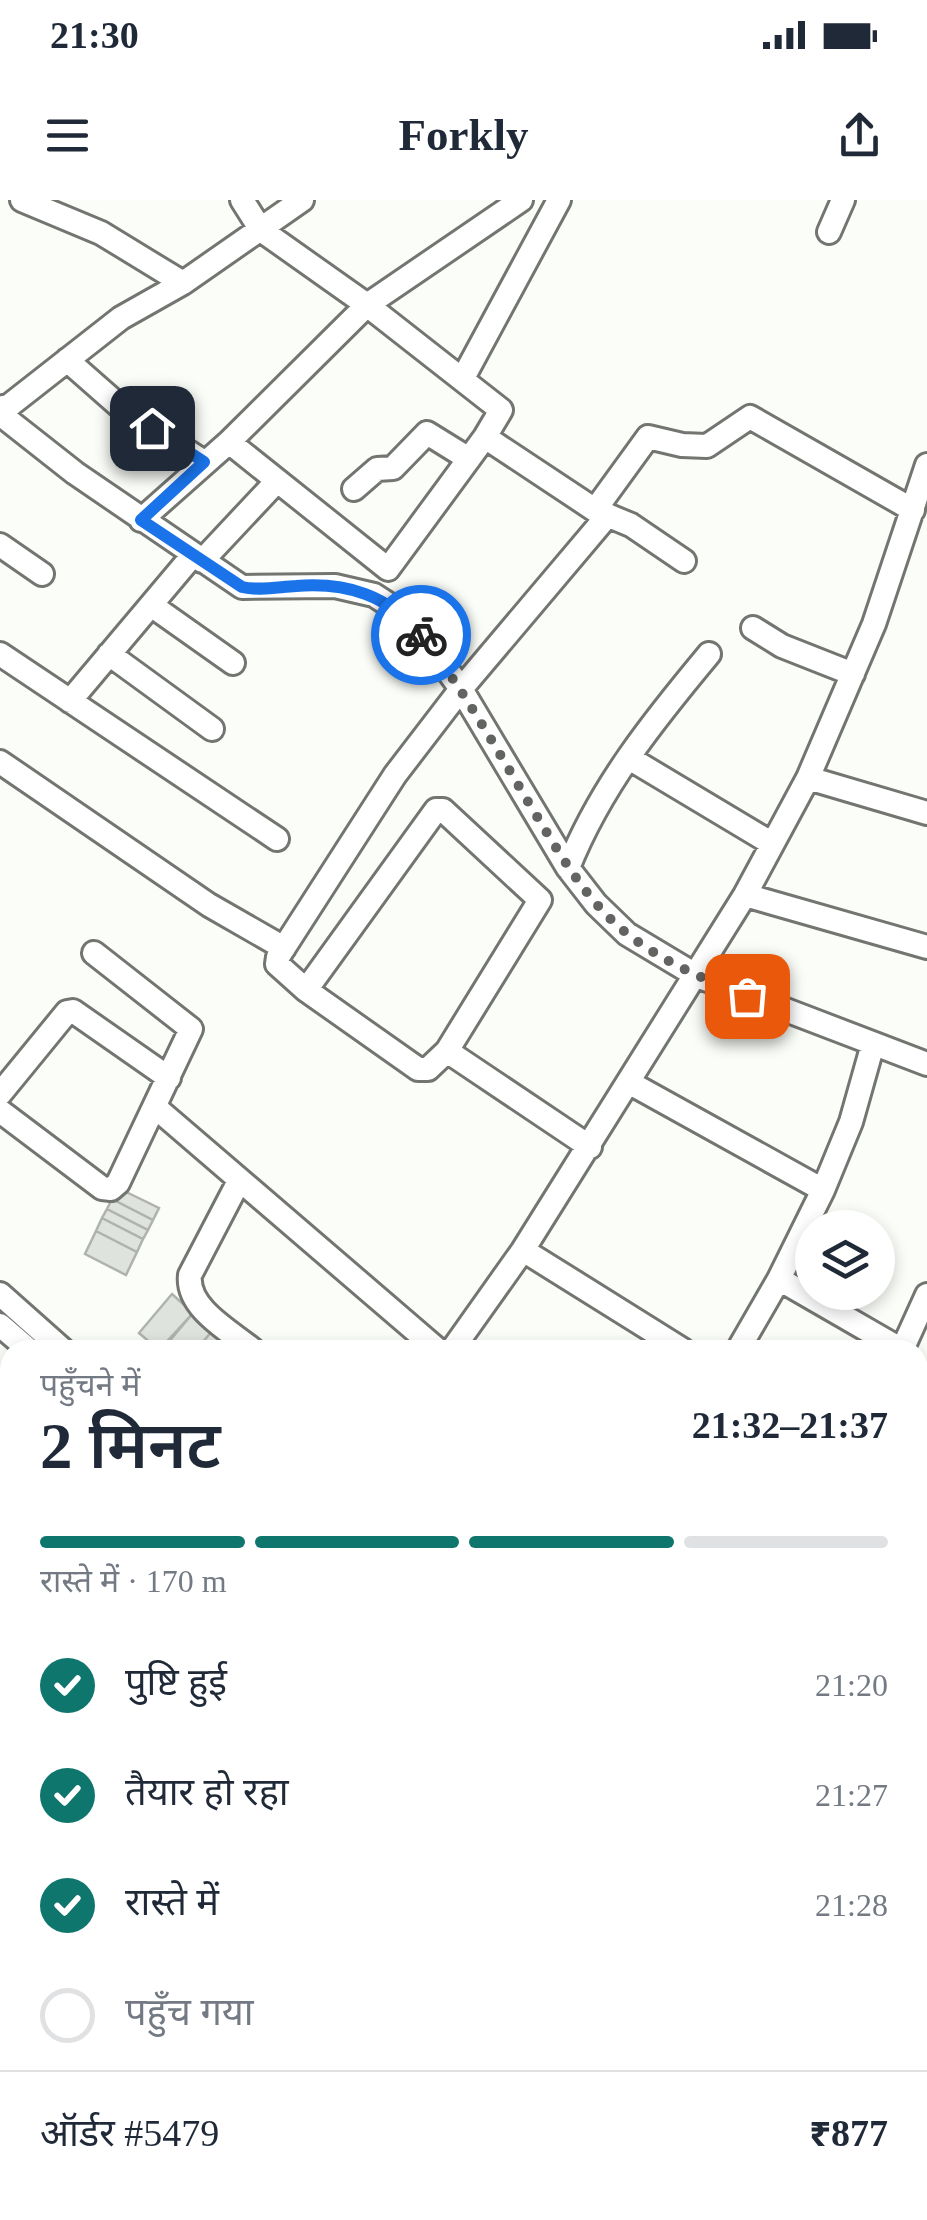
<!DOCTYPE html>
<html lang="hi">
<head>
<meta charset="utf-8">
<style>
  :root { --surface:#fff; --page:#f6f6f7; --text:#1f2937; --muted:#747a83; --line:#e0e1e3; --accent:#0f766e }
  body { margin:0; font-family:"Times New Roman","Noto Sans Devanagari",serif; background:var(--page); color:var(--text); height:100vh; display:flex; flex-direction:column; font-size:38px; white-space:nowrap }
  * { box-sizing:border-box; margin:0 }
  p { font-size:32px; color:var(--muted) }
  .icon { flex:none; width:55px; height:55px; fill:none; stroke:currentColor; stroke-width:2; stroke-linecap:round; stroke-linejoin:round }
  .map { position:relative; flex:1; overflow:hidden }
  .sheet { position:absolute; left:0px; top:1140px; width:928px; height:880px; display:flex; flex-direction:column; background:var(--surface); border-radius:30px 30px 0 0; box-shadow:0 5px 15px #0003 }
  .sheet>* { flex:none }
  .buttons { position:absolute; left:795px; top:1010px; display:grid; gap:20px }
  .buttons a { display:grid; place-items:center; width:100px; height:100px; border-radius:50%; background:var(--surface); box-shadow:0 5px 15px #0003; font-size:50px }
  .pin { position:absolute; display:grid; place-items:center; width:85px; height:85px; color:#fff; margin:-42px; border-radius:20px; box-shadow:0 5px 15px #0006 }
  .courier { position:absolute; display:grid; place-items:center; width:100px; height:100px; margin:-50px; border:8px solid #1a73e8; border-radius:50%; background:#fff; color:#222; box-shadow:0 2px 12px #0007 }
  .summary em { font-style:normal; font-weight:600 }
  .summary div { display:flex; flex-direction:column-reverse }
  .summary { display:flex; align-items:center; justify-content:space-between; height:170px; padding:0 40px }
  h1 { font-size:65px; font-weight:600; line-height:75px }
  .bar { display:grid; grid-template-columns:repeat(4,1fr); gap:15px 10px; align-content:center; height:120px; padding:0 40px }
  .bar i { height:12px; border-radius:8px; background:var(--line) }
  .bar .active { background:var(--accent) }
  .bar p { grid-column:span 4 }
  .line { display:flex; align-items:center; gap:25px; padding:0 40px; border-top:2px solid var(--line) }
  .line div { flex:1 }
  ol { padding:0 40px; list-style:none }
  li { display:flex; align-items:center; gap:30px; height:110px }
  li p { margin-inline-start:auto }
  li .icon { padding:10px; border-radius:50%; background:var(--accent); color:#fff; stroke-width:4 }
  li:last-child { color:var(--muted) }
  li i { width:55px; height:55px; border:5px solid var(--line); border-radius:50% }
  .status { display:flex; justify-content:space-between; align-items:center; height:70px; padding:0 50px; background:var(--surface); direction:ltr }
  .status svg { height:28px; fill:currentColor }
  header { display:flex; justify-content:space-between; align-items:center; height:130px; padding:0 40px; background:var(--surface); font-size:45px; font-weight:600 }
  .map>svg:first-child { display:block }
  .building { fill:#dfe3de; stroke:#afb2ad; stroke-width:2.5 }
  .lines { fill:none; stroke-linecap:round; stroke-linejoin:round }
  .minor-casing { stroke:#727570; stroke-width:28 }
  .minor { stroke:#fff; stroke-width:22 }
  .done { stroke:#626461; stroke-width:10; stroke-dasharray:0 18 }
  .route { stroke:#1a73e8; stroke-width:12 }
</style>
</head>
<body>
<div class="status"><b>21:30</b><svg viewBox="0 0 49 12"><path d="M0 12V9h3v3zM5 12V6h3v6zM10 12V3h3v9zM15 12V0h3v12zM26 1h20v11H26zM47 4h2v5h-2z"/></svg></div>
<header><svg class="icon" aria-label="menu" viewBox="0 0 24 24"><path d="M4 6h16M4 12h16M4 18h16"/></svg>Forkly<svg class="icon" aria-label="share" viewBox="0 0 24 24"><path d="M12 15V3M7 8l5-5 5 5M5 13v7h14v-7"/></svg></header>
<div class="map">
<svg width="927" height="2020" viewBox="0 0 927 2020">
  <rect width="100%" height="100%" fill="#fafdf8"/>
  <path class="building" d="M118 988 159 1008 153 1020 112 999Z
    M112 999 153 1020 148 1030 107 1009Z
    M107 1009 148 1030 143 1039 102 1018Z
    M102 1018 143 1039 137 1052 96 1031Z
    M96 1031 137 1052 126 1075 85 1054Z
    M172 1094 193 1113 159 1150 139 1133Z
    M193 1113 213 1130 196 1150H162Z
    M213 1130 231 1146 228 1150H196Z
    M0 1900 10 1904V1935L0 1959Z
    M10 1935V1962L0 1959Z"/>
  <g class="lines">
    <g class="minor-casing">
      <path id="minor" d="M22 0 101 33 183 83
        M242 0 261 30 367 105 521 0
        M829 32 843 0
        M67 160 125 211 204 262
        M463 178 559 0
        M0 208 10 205 121 118 183 83 302 0
        M0 214 75 273 242 387 335 386 374 395 394 408 423 436 461 489 568 668 596 704 627 734 697 776 927 864
        M485 237 595 310 631 325 684 361
        M354 289 377 269 393 268 427 233 469 259
        M595 310 648 237 682 245 707 246 750 217 913 310
        M141 320 229 242 367 105 501 210 485 237 388 369 229 242
        M0 345 42 374
        M202 361 277 281
        M151 405 233 463
        M753 428 782 446 853 474
        M0 454 277 639
        M109 454 212 529
        M70 501 193 355
        M629 558 771 643
        M0 562 209 705 284 748
        M808 578 927 613
        M568 668C600 587 654 520 709 454
        M745 695 927 747
        M306 790 436 610H443L540 700 447 851 428 869H418L306 790 277 764 278 757 395 575 461 489 608 315
        M447 851 590 947
        M630 883 823 990
        M0 894 67 812 73 811 169 878
        M155 907 438 1150
        M0 911 102 988 111 989 118 983 191 829 94 753
        M239 981 190 1075C186 1108 230 1131 253 1150
        M523 1050 683 1150
        M779 1079 823 990 851 922 873 844
        M0 1094 63 1150
        M0 1125 29 1150
        M452 1150 523 1050 745 695 808 578 874 424 927 265
        M738 1150 779 1079 902 1150 927 1095
        M0 1208 10 1217
        M0 1289 10 1297
        M918 1321 927 1306
        M918 1343 927 1350
        M0 1403 10 1406
        M918 1499 927 1505
        M0 1544 10 1548
        M0 1617 10 1616
        M918 1632 927 1619
        M0 1646 10 1645
        M918 1696 927 1704
        M0 1709 10 1713
        M918 1827 927 1812
        M0 1853 10 1856
        M918 1974 927 1980
        M431 2010 456 2020
        M571 2010 583 2020
        M820 2010 835 2020
        M323 2020 328 2010
        M789 2020 796 2010"/>
    </g>
    <use href="#minor" class="minor"/>
  </g>
  <g class="lines">
    <path class="done" d="M421 435C464 490 497 550 533 610 560 654 585 699 625 732 661 761 705 780 747 796"/>
    <path class="route" d="M152 228 204 262 141 320 242 387C259 391 278 387 296 386 347 382 388 395 421 435"/>
  </g>
</svg>
<div class="buttons">
<a><svg class="icon" aria-label="layers" viewBox="0 0 24 24"><path d="M12 4l9 5-9 5-9-5zM3 14l9 5 9-5"/></svg></a>
</div>
<div class="pin" style="left:747px;top:796px;background:#ea580c"><svg class="icon" aria-label="bag" viewBox="0 0 24 24"><path d="M5 8h14l-1 12H6zM9 8a3 3 0 0 1 6 0"/></svg></div>
<div class="pin" style="left:152px;top:228px;background:#1f2937"><svg class="icon" aria-label="home" viewBox="0 0 24 24"><path d="M3 11l9-7 9 7M6 9v11h12V9"/></svg></div>
<div class="courier" style="left:421px;top:435px"><svg class="icon" aria-label="bike" viewBox="0 0 24 24"><circle cx="6" cy="16" r="4"/><circle cx="18" cy="16" r="4"/><path d="M6 16l4-8h5l3 8M10 8l3 8H6M13 5h3"/></svg></div>
<section class="sheet">
<div class="summary"><div><h1>2 मिनट</h1><p>पहुँचने में</p></div><em>21:32–21:37</em></div>
<div class="bar"><i class="active"></i><i class="active"></i><i class="active"></i><i></i><p>रास्ते में · 170 m</p></div>
<ol>
<li><svg class="icon" aria-label="check" viewBox="0 0 24 24"><path d="M5 12l5 5 9-10"/></svg>पुष्टि हुई<p>21:20</p></li>
<li><svg class="icon" aria-label="check" viewBox="0 0 24 24"><path d="M5 12l5 5 9-10"/></svg>तैयार हो रहा<p>21:27</p></li>
<li><svg class="icon" aria-label="check" viewBox="0 0 24 24"><path d="M5 12l5 5 9-10"/></svg>रास्ते में<p>21:28</p></li>
<li><i></i>पहुँच गया</li>
</ol>
<div class="line" style="height:130px"><div>ऑर्डर #5479</div><b>₹877</b></div>
</section>
</div>
</body>
</html>
